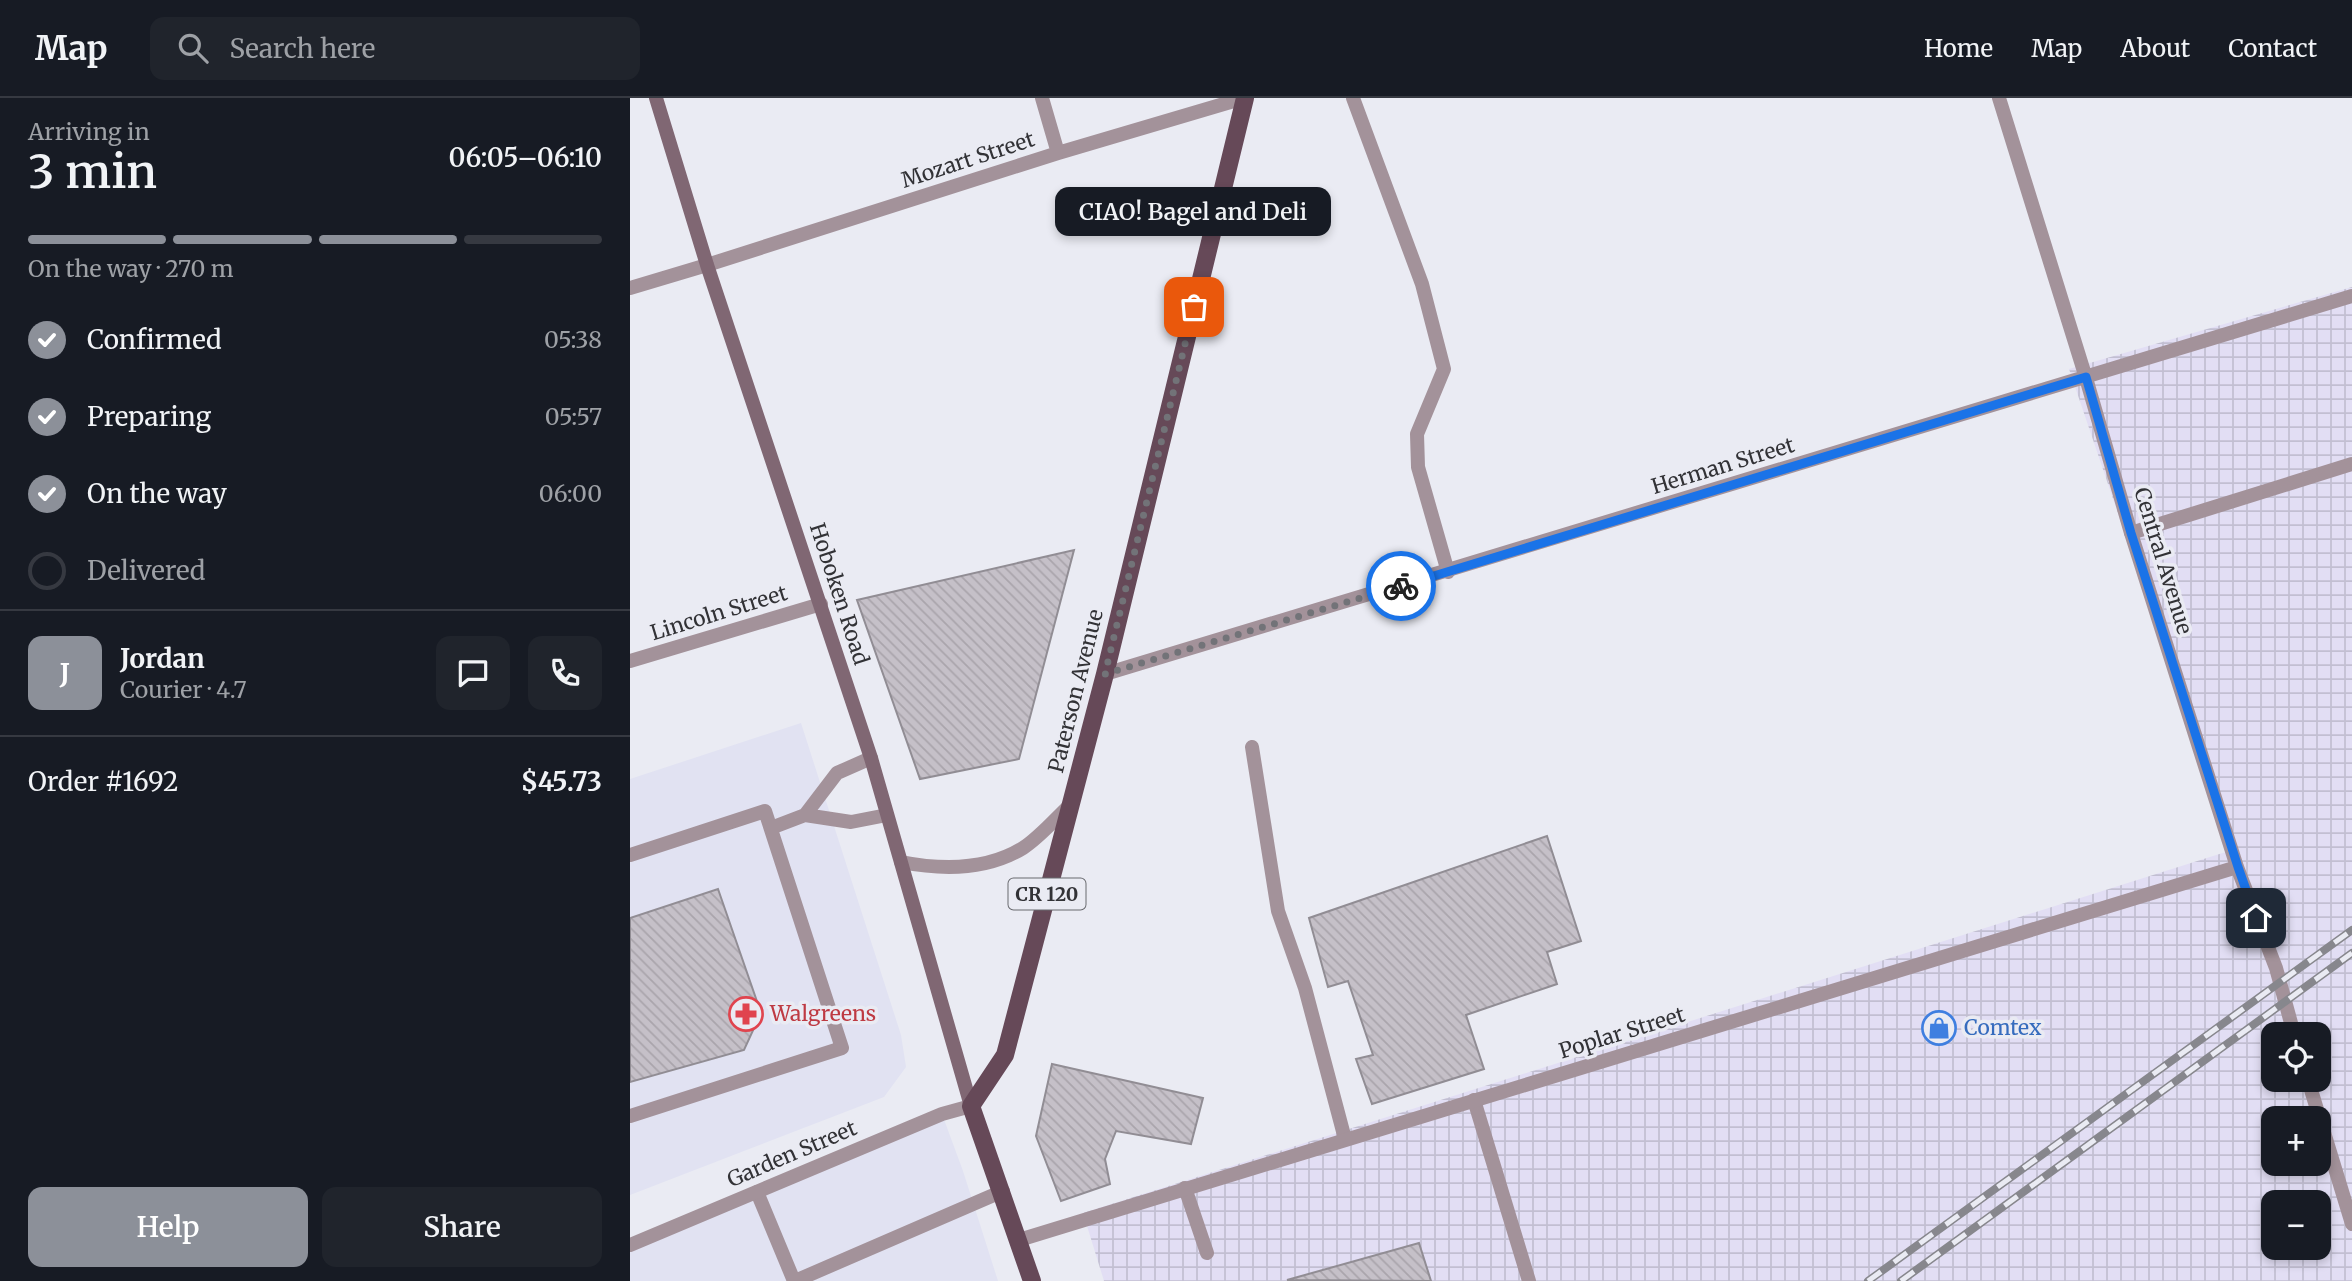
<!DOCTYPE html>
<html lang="en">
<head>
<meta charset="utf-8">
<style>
  :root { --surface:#171b24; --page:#20242c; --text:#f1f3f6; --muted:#9ea1a6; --line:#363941; --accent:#8c9099 }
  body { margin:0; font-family:Merriweather,serif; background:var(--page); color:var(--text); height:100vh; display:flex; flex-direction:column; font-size:26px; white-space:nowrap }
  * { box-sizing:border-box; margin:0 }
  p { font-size:23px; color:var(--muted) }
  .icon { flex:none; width:38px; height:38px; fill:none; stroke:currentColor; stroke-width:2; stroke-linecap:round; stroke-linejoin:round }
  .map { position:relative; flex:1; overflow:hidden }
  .panel { display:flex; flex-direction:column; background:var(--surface); width:630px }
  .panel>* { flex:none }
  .controls { position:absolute; left:1631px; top:924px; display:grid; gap:14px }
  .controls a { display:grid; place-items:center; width:70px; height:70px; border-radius:14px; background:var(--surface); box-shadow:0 4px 10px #0003; font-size:35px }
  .pin { position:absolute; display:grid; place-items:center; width:60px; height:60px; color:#fff; margin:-30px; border-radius:14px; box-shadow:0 4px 10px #0006 }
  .courier { position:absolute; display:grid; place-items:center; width:70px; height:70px; margin:-35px; border:5px solid #1a73e8; border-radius:50%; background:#fff; color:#222; box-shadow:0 2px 9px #0007 }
  .bubble { position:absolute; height:49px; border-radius:14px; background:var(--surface); box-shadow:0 4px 10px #0003; font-size:23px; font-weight:600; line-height:49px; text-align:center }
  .overview em { font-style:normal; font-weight:600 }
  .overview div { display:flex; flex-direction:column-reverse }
  .overview { display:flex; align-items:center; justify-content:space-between; height:119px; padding:0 28px }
  h1 { font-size:46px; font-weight:600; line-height:52px }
  .bar { display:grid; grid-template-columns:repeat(4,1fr); gap:10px 7px; align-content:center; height:84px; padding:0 28px }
  .bar i { height:9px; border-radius:5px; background:var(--line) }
  .bar .on { background:var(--accent) }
  .bar p { grid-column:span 4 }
  .line { display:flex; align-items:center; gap:18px; padding:0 28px; border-top:2px solid var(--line) }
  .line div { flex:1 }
  .round { display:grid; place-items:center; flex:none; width:74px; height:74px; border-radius:14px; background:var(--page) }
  ol { padding:0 28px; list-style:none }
  li { display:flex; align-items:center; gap:21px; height:77px }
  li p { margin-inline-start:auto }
  li .icon { padding:7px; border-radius:50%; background:var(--accent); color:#fff; stroke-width:4 }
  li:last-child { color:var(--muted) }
  li i { width:38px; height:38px; border:4px solid var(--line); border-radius:50% }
  .primary-button { display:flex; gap:14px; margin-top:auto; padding:14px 28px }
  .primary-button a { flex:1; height:80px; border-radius:14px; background:var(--accent); color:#fff; font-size:28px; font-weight:600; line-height:80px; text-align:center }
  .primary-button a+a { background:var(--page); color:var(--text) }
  header { display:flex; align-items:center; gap:42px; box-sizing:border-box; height:98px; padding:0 35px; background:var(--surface); border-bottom:2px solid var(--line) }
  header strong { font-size:33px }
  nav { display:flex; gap:38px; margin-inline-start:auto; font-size:24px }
  .search { width:490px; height:63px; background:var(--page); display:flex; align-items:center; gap:18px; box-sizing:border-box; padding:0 24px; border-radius:14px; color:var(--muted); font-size:26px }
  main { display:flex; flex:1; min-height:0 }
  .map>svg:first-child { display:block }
  .built { fill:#e1e2f2 }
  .industrial { fill:url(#industrial-grid); fill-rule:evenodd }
  .building { fill:url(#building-back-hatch); stroke:#918d94; stroke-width:2 }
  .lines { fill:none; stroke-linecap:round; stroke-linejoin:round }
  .lane { stroke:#a3929a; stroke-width:14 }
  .street { stroke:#a3929a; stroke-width:14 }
  .secondary { stroke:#806773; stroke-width:14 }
  .primary { stroke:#664958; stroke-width:18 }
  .rail-casing { stroke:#87878d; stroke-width:8 }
  .rail { stroke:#eaebf3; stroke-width:5; stroke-dasharray:16; stroke-linecap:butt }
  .done { stroke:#727378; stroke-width:7; stroke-dasharray:0 12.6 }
  .route { stroke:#1a73e8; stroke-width:9 }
  .labels { text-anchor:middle; stroke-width:7; stroke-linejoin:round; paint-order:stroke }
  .shield { fill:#eaebf3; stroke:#696a6f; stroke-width:2 }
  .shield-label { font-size:19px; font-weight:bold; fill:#323236 }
  .street-label { font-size:21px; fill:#323236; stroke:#eaebf3 }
  .health-label { font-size:21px; fill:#be3a42; stroke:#eaebf3; text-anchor:start }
  .shop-label { font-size:21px; fill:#366cbe; stroke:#eaebf3; text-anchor:start }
</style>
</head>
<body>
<header>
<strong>Map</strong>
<div class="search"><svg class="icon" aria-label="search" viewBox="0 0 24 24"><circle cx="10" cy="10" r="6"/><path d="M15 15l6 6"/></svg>Search here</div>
<nav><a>Home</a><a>Map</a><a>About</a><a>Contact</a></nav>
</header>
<main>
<section class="panel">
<div class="overview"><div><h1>3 min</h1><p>Arriving in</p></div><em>06:05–06:10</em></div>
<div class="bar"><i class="on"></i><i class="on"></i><i class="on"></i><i></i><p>On the way · 270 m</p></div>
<ol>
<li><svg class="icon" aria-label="check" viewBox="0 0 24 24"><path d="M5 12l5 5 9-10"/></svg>Confirmed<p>05:38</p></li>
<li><svg class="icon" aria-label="check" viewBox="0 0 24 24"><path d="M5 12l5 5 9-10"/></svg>Preparing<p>05:57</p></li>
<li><svg class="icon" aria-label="check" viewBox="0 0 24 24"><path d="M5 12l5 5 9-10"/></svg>On the way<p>06:00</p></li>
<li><i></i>Delivered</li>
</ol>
<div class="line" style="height:126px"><b class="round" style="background:var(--accent);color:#fff">J</b><div><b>Jordan</b><p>Courier · 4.7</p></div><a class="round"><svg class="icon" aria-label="chat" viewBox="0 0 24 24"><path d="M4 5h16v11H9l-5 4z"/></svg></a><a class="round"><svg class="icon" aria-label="phone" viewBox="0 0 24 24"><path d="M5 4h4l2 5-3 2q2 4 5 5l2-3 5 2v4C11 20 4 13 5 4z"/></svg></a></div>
<div class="line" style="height:91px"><div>Order #1692</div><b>$45.73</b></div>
<div class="primary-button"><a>Help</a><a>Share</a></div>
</section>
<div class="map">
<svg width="1722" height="1183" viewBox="0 0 1722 1183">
  <defs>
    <pattern id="industrial-grid" width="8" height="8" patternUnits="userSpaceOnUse" patternTransform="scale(1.75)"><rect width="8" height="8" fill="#e2def4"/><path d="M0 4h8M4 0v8" fill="none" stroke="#c2bfd2"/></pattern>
    <pattern id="building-back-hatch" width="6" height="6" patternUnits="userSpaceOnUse" patternTransform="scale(1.75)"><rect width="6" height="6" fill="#c5c0c8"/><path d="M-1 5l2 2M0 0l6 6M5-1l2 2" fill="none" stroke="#aaa5ac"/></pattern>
  </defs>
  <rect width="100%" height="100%" fill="#eaebf3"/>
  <path class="built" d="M171 625 271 937 276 969 254 999 0 1097V681Z
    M312 1016 333 1073 368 1183H0V1147Z"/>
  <path class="industrial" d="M1722 189V1183H474L453 1115 1602 752 1439 271ZM1643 936H1689V982H1643ZM1643 1020H1689V1066H1643ZM1643 1104H1689V1150H1643Z"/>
  <path class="building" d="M444 452 389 661 290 681 227 502Z
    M917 738 951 843 917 854 927 886 836 917 854 971 742 1006 726 961 743 957 718 883 698 889 679 820Z
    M88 791 131 915 114 952 0 984V820Z
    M422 966 573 1000 561 1046 486 1033 475 1061 480 1086 431 1103 406 1038Z
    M789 1145 801 1183 657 1182Z"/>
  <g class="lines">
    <path class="lane" d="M723 0 792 186 814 271 787 336 788 369 818 474
      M1501 435 1722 366
      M622 649 648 813 675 890 715 1041
      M175 717 207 675 241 660
      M141 730 175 717 221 724 257 717
      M0 757 135 713 212 950 0 1018
      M271 764C312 772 356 773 393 750 410 739 426 720 441 706
      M844 1002 899 1183
      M555 1090 577 1155
      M127 1094 164 1183
      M165 1183 373 1093"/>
    <path class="street" d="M412 0 428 55
      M1369 0 1456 280 1501 435 1607 769 1646 870 1664 936
      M0 190 77 167 428 55 614 0
      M0 563 191 506
      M475 576 1722 198
      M1678 982 1722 1126
      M389 1142 1607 769
      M0 1147 312 1016 341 1008"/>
    <path class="secondary" d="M26 0 77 167 241 660 341 1008"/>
    <path class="primary" d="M402 1183 341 1008 375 957 475 576 615 0"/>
    <g class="rail-casing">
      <path id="rail" d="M1238 1183 1722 832
        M1271 1183 1722 855"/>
    </g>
    <use href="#rail" class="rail"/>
  </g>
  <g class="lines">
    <path class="done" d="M564 209 475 576 771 488"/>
    <path class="route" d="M771 488 1456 279 1501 435 1608 769 1626 820"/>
  </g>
  <defs>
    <g id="pharmacy-ring" transform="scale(1.75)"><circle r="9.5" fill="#eaebf3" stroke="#e0444e" stroke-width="1.5"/><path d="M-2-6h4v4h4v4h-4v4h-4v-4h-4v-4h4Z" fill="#e0444e"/></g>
    <g id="shop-ring" transform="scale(1.75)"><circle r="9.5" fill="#eaebf3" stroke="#3f7fe0" stroke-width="1.5"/><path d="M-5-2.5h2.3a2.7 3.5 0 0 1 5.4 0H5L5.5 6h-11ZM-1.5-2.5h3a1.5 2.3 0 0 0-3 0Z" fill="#3f7fe0"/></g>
  </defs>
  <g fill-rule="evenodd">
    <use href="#pharmacy-ring" x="116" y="916"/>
    <use href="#shop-ring" x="1309" y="930"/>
  </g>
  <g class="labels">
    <rect class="shield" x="378.5" y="780.5" width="77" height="31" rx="5"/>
    <g class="shield-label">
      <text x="417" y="803">CR 120</text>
    </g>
    <g class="street-label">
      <text transform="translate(338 62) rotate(-18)" y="7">Mozart Street</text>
      <text transform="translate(1093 368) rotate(-17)" y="7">Herman Street</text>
      <text transform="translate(1533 463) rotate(73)" y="7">Central Avenue</text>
      <text transform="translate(209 496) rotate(72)" y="7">Hoboken Road</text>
      <text transform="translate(89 515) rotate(-17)" y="7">Lincoln Street</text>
      <text transform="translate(446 593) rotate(-76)" y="7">Paterson Avenue</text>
      <text transform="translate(992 935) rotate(-17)" y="7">Poplar Street</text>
      <text transform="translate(162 1056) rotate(-23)" y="7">Garden Street</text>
    </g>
    <g class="health-label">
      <text x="140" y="923">Walgreens</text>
    </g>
    <g class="shop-label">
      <text x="1334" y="937">Comtex</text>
    </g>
  </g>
</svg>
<div class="controls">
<a><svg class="icon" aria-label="locate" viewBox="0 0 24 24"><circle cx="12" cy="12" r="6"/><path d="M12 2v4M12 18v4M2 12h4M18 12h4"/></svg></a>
<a>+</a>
<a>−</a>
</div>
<div class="pin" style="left:564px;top:209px;background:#ea580c"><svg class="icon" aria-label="bag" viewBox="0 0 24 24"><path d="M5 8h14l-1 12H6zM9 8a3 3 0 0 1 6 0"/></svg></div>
<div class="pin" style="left:1626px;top:820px;background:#1f2937"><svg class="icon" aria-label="home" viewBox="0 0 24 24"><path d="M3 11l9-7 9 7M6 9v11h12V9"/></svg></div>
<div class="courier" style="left:771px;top:488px"><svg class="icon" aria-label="bike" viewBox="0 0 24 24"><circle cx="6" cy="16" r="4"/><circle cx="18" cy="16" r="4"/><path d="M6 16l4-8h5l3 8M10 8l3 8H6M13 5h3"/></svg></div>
<div class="bubble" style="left:425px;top:89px;width:276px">CIAO! Bagel and Deli</div>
</div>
</main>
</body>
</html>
